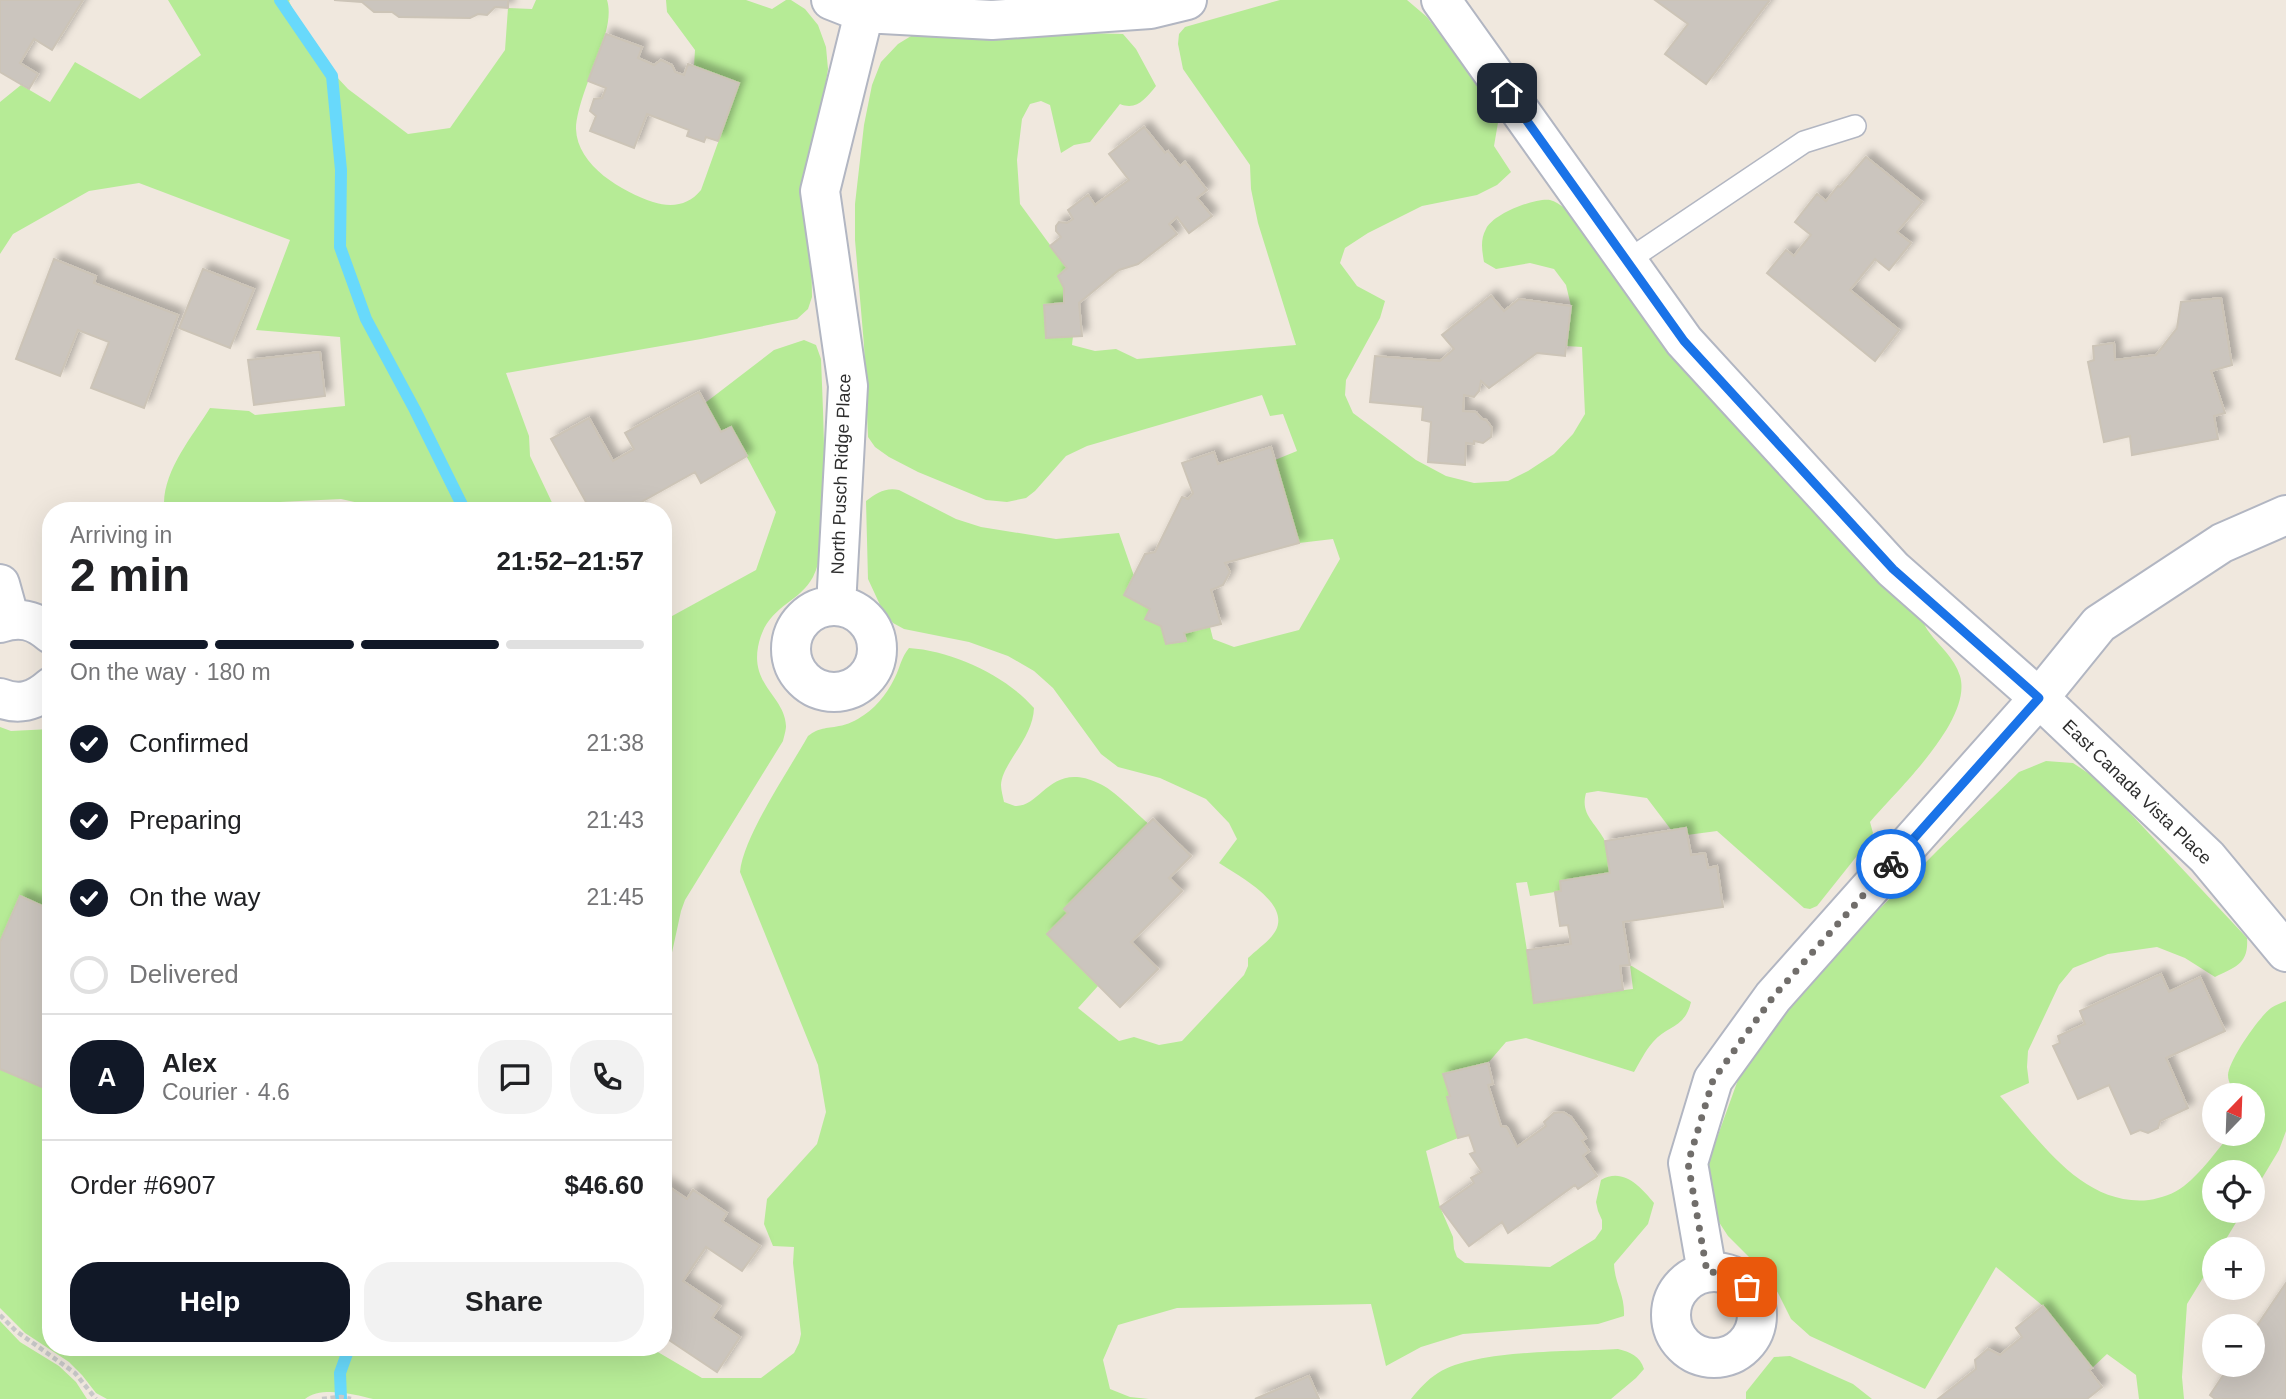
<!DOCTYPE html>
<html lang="en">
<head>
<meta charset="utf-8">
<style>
  :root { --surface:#fff; --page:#f2f2f2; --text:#202124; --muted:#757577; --line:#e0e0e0; --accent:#111827 }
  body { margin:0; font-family:Arial,sans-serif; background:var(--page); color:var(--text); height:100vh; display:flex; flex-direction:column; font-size:26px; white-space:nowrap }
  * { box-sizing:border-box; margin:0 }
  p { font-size:23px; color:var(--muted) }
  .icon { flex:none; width:38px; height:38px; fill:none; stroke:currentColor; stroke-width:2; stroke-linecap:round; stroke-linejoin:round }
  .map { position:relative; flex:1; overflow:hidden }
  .side { position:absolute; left:42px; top:502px; width:630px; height:854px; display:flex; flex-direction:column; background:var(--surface); border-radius:28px; box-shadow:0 7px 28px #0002 }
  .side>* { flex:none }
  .needle { width:46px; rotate:23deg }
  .buttons { position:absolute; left:2202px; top:1083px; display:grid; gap:14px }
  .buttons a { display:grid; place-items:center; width:63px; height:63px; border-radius:50%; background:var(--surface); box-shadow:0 7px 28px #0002; font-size:35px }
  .pin { position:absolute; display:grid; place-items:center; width:60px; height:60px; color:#fff; margin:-30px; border-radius:14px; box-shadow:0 4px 10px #0006 }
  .courier { position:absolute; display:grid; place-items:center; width:70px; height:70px; margin:-35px; border:5px solid #1a73e8; border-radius:50%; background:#fff; color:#222; box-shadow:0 2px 9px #0007 }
  .summary em { font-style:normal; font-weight:700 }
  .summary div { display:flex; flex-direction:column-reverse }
  .summary { display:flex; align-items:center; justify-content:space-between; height:119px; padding:0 28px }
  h1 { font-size:46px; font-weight:700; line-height:52px }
  .bar { display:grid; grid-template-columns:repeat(4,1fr); gap:10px 7px; align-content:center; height:84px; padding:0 28px }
  .bar i { height:9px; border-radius:5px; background:var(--line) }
  .bar .current { background:var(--accent) }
  .bar p { grid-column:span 4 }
  .line { display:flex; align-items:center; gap:18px; padding:0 28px; border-top:2px solid var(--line) }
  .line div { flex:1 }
  .round { display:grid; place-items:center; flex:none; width:74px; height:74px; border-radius:28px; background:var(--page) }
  ol { padding:0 28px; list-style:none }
  li { display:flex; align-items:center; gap:21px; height:77px }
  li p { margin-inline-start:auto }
  li .icon { padding:7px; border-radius:50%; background:var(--accent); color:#fff; stroke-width:4 }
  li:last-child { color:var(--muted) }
  li i { width:38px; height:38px; border:4px solid var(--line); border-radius:50% }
  .action { display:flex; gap:14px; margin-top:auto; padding:14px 28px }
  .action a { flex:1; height:80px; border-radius:28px; background:var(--accent); color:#fff; font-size:28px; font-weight:700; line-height:80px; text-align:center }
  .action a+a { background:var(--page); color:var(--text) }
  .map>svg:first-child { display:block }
  .green { fill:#b6eb96 }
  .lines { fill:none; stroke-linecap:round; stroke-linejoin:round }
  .stream { stroke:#68d9fb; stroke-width:12 }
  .building { fill:#cbc5be; stroke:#ccc4b7; stroke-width:2; filter:url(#shadow) }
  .service-casing { stroke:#b2b6c2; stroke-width:24 }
  .minor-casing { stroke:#b2b6c2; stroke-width:42 }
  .path { stroke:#c8c8c8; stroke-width:4.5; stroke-dasharray:5 3.5; stroke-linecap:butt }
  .service { stroke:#fff; stroke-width:21 }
  .minor { stroke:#fff; stroke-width:38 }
  .done { stroke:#716e6b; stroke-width:7; stroke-dasharray:0 12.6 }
  .route { stroke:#1a73e8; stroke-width:9 }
  .labels { text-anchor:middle; stroke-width:6; stroke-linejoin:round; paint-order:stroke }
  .street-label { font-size:18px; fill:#2d2d2d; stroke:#fff }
</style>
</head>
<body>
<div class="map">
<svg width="2286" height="1399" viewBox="0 0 2286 1399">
  <defs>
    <filter id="shadow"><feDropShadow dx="6" dy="-6" stdDeviation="3.5" flood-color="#0004"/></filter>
  </defs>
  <rect width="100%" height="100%" fill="#f0e8de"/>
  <path class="green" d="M168 0H290L289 1 309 47 348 89 408 134 450 128 505 50 508 8 532 9 536 0H607C612 16 605 37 599 52 592 72 576 109 576 129 577 166 623 192 653 202 672 208 689 205 701 190L739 84 694 66 695 50 667 12 666 0H746L772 9 786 0H791L805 9 818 25 826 47 828 69 810 185 812 297 808 309 797 319 701 339 506 373 529 436 530 456 556 511H395L341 499 260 503 240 511H155L164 503C165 468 192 437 210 408L249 411 255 415 345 406 340 337 256 330 290 240 139 183 89 191 13 234 0 254V102L21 85 50 102 75 62 140 99 201 55Z
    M1280 0H1407L1427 17 1448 45 1458 38 1501 105 1494 146 1511 172 1497 185 1477 195 1422 206 1368 233 1345 248 1340 263 1357 286 1385 301 1380 318 1346 380 1345 395 1353 413 1416 460 1446 476 1474 483 1508 481 1528 471 1554 454 1573 434 1585 414 1582 347 1566 346 1571 306 1566 285 1554 269 1530 263 1496 269 1484 262C1482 250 1480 240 1486 229 1493 214 1534 198 1550 200 1555 201 1560 205 1565 208L1620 278 1919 613C1922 619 1925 627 1929 632 1940 647 1954 657 1960 676 1973 720 1897 790 1870 822L1873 833 1868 842 1817 906 1810 909 1804 908 1717 831 1687 835 1686 829 1672 831 1647 798 1598 791 1586 793C1580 814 1595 822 1604 839 1608 849 1608 863 1610 873L1560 881 1561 891 1530 896 1527 882 1516 883 1535 1000 1633 989 1630 965 1691 1002C1685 1028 1668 1025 1653 1042 1645 1051 1640 1062 1634 1072L1526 1038 1506 1042 1488 1063 1444 1074 1450 1096 1447 1098 1458 1138 1426 1151 1440 1207 1453 1237 1454 1249 1457 1257 1465 1263 1550 1267 1595 1239 1602 1229V1220L1598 1211 1596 1202 1601 1180C1623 1167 1641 1187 1654 1203L1648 1224 1614 1264C1615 1285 1625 1294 1624 1316L1598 1324 1463 1334 1421 1347 1386 1366 1371 1304 1177 1308 1118 1325 1103 1360 1110 1389 1130 1397 1149 1399H373C355 1394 320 1386 305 1399H107L96 1393 82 1375 69 1362 25 1333 0 1308V727L11 731 51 729V1348H651L702 1378H761L794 1353 799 1343 801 1334 793 1263 794 1247 773 1246 764 1224 767 1199 817 1144 826 1112 818 1065 740 872C743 837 789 770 808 736 820 727 825 729 839 726 847 725 857 720 864 715 879 705 890 689 897 673 901 663 902 657 909 648 953 651 1005 675 1034 708 1033 739 1002 763 1001 785 1001 790 1003 797 1004 802 1008 803 1011 805 1015 806 1041 808 1050 761 1098 783 1115 790 1134 812 1149 824L1064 909 1068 913 1047 934 1098 986 1078 1008 1119 1041 1134 1037 1159 1045 1182 1041 1244 975 1248 966V958C1256 950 1271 940 1276 930 1290 902 1237 875 1219 863L1237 839 1229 823 1206 799 1160 778 1118 767 1101 754 1053 688 1034 671 1008 656 969 642 904 629 893 623 881 607 868 579 866 501C876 493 886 487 899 490L956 519 981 527 1056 539 1119 533 1134 576 1150 609 1145 619 1161 626 1166 644 1185 641 1184 633 1210 627 1213 639 1234 647 1299 630 1340 559 1333 539 1299 543 1275 460 1297 451 1283 414 1270 416 1262 395 1087 446 1066 456 1035 491 1026 498 1007 502 986 500 918 472 889 457 875 447 868 437 864 345 855 240V204L864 125 872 85 881 62 898 44 916 33 935 29 1123 34 1136 49 1156 86C1146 98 1137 111 1120 104L1090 142 1074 145 1061 153 1050 105 1041 101 1030 104 1022 119 1017 160 1020 204 1067 268 1058 276 1064 288V303L1044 305 1046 337 1073 336 1072 345 1095 351 1116 349 1137 359 1296 345 1258 223 1251 189 1250 165 1183 69 1178 44 1179 34 1185 27Z
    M804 340 816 345 821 359C823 412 826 466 823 519 822 539 822 559 813 577 798 605 766 605 758 647 751 686 785 697 786 726 786 730 784 737 783 741L685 900 681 911 663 994V621L756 570 776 512 731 427 721 432 705 403 774 350Z
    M2046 761 2073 763 2100 781 2247 938C2249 964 2235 967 2215 977L2185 958 2157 947 2108 954 2073 968 2059 985 2028 1051 2027 1067 2029 1083 2000 1096C2039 1139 2082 1207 2149 1200 2161 1198 2174 1194 2184 1186 2202 1172 2216 1151 2231 1134H2252V1096L2238 1095C2233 1090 2228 1083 2228 1075 2229 1060 2259 1017 2271 1008 2275 1005 2281 1003 2286 1001V1131L2279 1150 2252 1195V1172H2214V1211H2243L2220 1249 2214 1250V1260L2187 1304 2182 1377 2184 1399H2139L2136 1375 2107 1354 2092 1368 2043 1306 1996 1267 1925 1389 1810 1336 1791 1319 1778 1293 1765 1273 1728 1236 1711 1210 1706 1188 1709 1160 1739 1077 1767 1031 1810 979 1938 850 2019 772Z
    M0 1321 20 1342 59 1366 76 1382 87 1399H0Z
    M1618 1349C1630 1352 1640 1356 1644 1369L1636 1378 1611 1399H1411C1419 1389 1427 1380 1438 1373 1476 1349 1572 1352 1618 1349Z
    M1790 1356 1853 1384 1872 1399H1746V1392L1774 1357Z"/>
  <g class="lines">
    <path class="stream" d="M280 0 332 76 341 170 340 247 366 319 415 410 465 511
      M341 1399 340 1373 349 1348"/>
  </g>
  <path class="building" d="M0 0H83L52 50 34 39 20 63 38 74 29 89 0 72Z
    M334 0H508V8L495 7 487 15 478 14 470 18 399 17 392 12H374L362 2Z
    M1655 0H1768L1769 1 1706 84 1665 54 1688 24Z
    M606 34 642 47 638 58 654 65 661 60 672 65 675 72 684 75 688 64 739 83 718 141 706 137 704 142 687 136 689 130 647 114 634 148 590 131 596 116 590 111 594 99 602 98 606 88 588 81Z
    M1144 127 1165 153 1168 151 1180 166 1185 162 1207 190 1197 198 1212 216 1189 233 1177 217 1169 224 1177 234 1138 264 1119 270 1079 303 1082 336 1046 338 1044 305 1064 303V288L1058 276 1067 268 1050 246 1061 237 1056 231V226L1059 222 1067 223 1073 219 1068 210 1088 195 1095 205 1129 180 1109 154Z
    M1866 157 1922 202 1897 232 1911 243 1889 270 1875 259 1850 290 1899 330 1875 361 1767 273 1786 250 1794 256 1811 235 1795 222 1817 194 1826 201 1838 186 1840 187Z
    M54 259 96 276 94 283 178 315 144 408 91 388 109 342 78 330 60 376 16 359Z
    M203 269 254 289 230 348 179 328Z
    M1491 296 1504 311 1519 299 1571 306 1565 356 1537 353 1489 388 1481 381 1479 391 1474 397 1464 395 1463 411 1476 412 1482 419 1486 420 1492 428 1491 437 1483 443 1474 441V444L1466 443 1465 465 1428 462 1431 422 1422 420 1423 407 1370 402 1375 356 1440 361 1454 349 1442 335Z
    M2221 298 2232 365 2211 371 2225 413 2214 416 2218 439 2132 455 2130 436 2104 442 2088 362 2094 360 2093 346 2114 343 2115 360 2156 355 2177 328 2181 302Z
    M320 352 325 396 254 405 248 360Z
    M699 392 721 432 731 427 747 456 701 483 695 472 636 505 639 511H591L551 439 589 418 613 461 634 449 625 433Z
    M1271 447 1299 543 1225 563 1230 572 1223 585 1211 590 1221 624 1184 633 1186 641 1166 644 1161 626 1145 619 1150 609 1124 595 1145 554 1155 552 1182 497 1188 499 1193 493 1182 463 1214 452 1218 464Z
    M1153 819 1191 856 1169 878 1182 891 1131 942 1158 969 1120 1007 1047 934 1068 913 1064 909Z
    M1686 828 1691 855 1705 853 1708 868 1717 866 1723 907 1623 922 1630 965 1620 966 1623 990 1534 1003 1527 950 1571 944 1568 925 1560 926 1555 892 1561 891 1560 881 1610 873 1605 841Z
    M20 896 51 910V1091L0 1069V942Z
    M2161 974 2169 992 2200 977 2225 1031 2166 1058 2188 1108 2160 1121 2158 1128 2148 1133 2140 1130 2131 1134 2109 1085 2078 1099 2053 1046 2060 1043 2058 1036 2085 1024 2080 1011Z
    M1488 1063 1493 1084 1488 1085 1501 1126 1507 1127 1517 1147 1546 1126 1544 1122 1554 1113 1563 1112 1571 1117 1586 1138 1582 1141 1589 1151 1583 1156 1597 1176 1578 1189 1575 1185 1508 1233 1502 1222 1469 1246 1440 1207 1474 1183 1471 1178 1482 1172 1470 1154 1475 1152 1469 1135 1458 1138 1447 1097 1450 1096 1443 1074Z
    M663 1183 687 1199 693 1190 727 1213 722 1221 760 1246 742 1271 706 1247 683 1281 720 1306 712 1318 740 1337 717 1372 663 1336Z
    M2286 1283V1399H2215L2210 1395 2230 1365H2252V1333Z
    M2043 1306 2092 1368 2089 1370 2102 1387 2087 1399H1938L1976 1369 1975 1360 1988 1349 2000 1355 2022 1337 2016 1328Z
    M1309 1376 1319 1399H1255Z"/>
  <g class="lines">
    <g class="service-casing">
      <path id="service" d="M1627 261 1804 142 1855 126"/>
    </g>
    <g class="minor-casing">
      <path id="minor" d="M831 0 864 13 992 20 1150 9 1187 0
        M1441 0 1684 341 1893 569 2039 698 2207 857 2286 952
        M0 584 10 620
        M791 649a43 43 0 1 1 86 0a43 43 0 1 1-86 0Z
        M836 606 848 386 820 191 864 13
        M0 623C20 616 35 620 51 634
        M0 698C20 706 35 701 51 687
        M1671 1315a43 43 0 1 1 86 0a43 43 0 1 1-86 0Z
        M1707 1272 1688 1163 1713 1080 1773 997 2039 698 2099 624 2222 543 2286 515"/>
    </g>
    <path class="path" d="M0 1315 16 1331 75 1373 96 1399
      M322 1399 341 1397 351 1399"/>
    <use href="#service" class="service"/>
    <use href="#minor" class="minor"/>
  </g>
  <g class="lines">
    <path class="done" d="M1747 1287C1734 1276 1724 1272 1707 1272L1688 1163 1713 1080 1773 997 1891 864"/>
    <path class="route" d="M1507 93 1684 341 1893 569 2039 698 1891 864"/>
  </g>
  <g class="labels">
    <g class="street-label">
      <text transform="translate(841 474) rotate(-88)" y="6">North Pusch Ridge Place</text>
      <text transform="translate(2137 792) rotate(44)" y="6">East Canada Vista Place</text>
    </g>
  </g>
</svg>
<div class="buttons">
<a><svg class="needle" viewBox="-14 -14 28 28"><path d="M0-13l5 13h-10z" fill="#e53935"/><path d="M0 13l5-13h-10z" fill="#757577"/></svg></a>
<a><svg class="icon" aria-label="locate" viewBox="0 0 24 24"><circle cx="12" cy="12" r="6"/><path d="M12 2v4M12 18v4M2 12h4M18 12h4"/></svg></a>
<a>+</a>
<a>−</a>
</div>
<div class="pin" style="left:1747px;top:1287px;background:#ea580c"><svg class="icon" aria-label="bag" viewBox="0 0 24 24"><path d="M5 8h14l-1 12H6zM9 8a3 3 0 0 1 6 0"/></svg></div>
<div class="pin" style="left:1507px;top:93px;background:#1f2937"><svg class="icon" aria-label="home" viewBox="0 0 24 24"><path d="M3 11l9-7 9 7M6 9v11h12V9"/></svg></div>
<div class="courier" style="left:1891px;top:864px"><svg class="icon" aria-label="bike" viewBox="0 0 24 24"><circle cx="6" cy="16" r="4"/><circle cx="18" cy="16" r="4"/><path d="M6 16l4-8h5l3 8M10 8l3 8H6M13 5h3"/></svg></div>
<section class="side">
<div class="summary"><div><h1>2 min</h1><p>Arriving in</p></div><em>21:52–21:57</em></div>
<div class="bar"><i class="current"></i><i class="current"></i><i class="current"></i><i></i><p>On the way · 180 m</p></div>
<ol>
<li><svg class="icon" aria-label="check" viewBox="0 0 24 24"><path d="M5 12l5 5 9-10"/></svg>Confirmed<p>21:38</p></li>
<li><svg class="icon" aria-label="check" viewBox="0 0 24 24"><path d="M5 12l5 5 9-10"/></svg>Preparing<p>21:43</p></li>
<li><svg class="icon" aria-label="check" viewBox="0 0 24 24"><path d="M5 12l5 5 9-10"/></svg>On the way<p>21:45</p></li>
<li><i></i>Delivered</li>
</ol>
<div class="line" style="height:126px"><b class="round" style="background:var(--accent);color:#fff">A</b><div><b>Alex</b><p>Courier · 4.6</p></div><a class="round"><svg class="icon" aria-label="chat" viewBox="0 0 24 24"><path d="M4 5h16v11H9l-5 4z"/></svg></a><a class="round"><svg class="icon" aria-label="phone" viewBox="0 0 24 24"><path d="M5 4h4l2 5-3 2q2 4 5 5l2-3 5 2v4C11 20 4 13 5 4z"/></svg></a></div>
<div class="line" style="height:91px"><div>Order #6907</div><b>$46.60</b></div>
<div class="action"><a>Help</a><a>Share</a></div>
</section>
</div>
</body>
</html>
